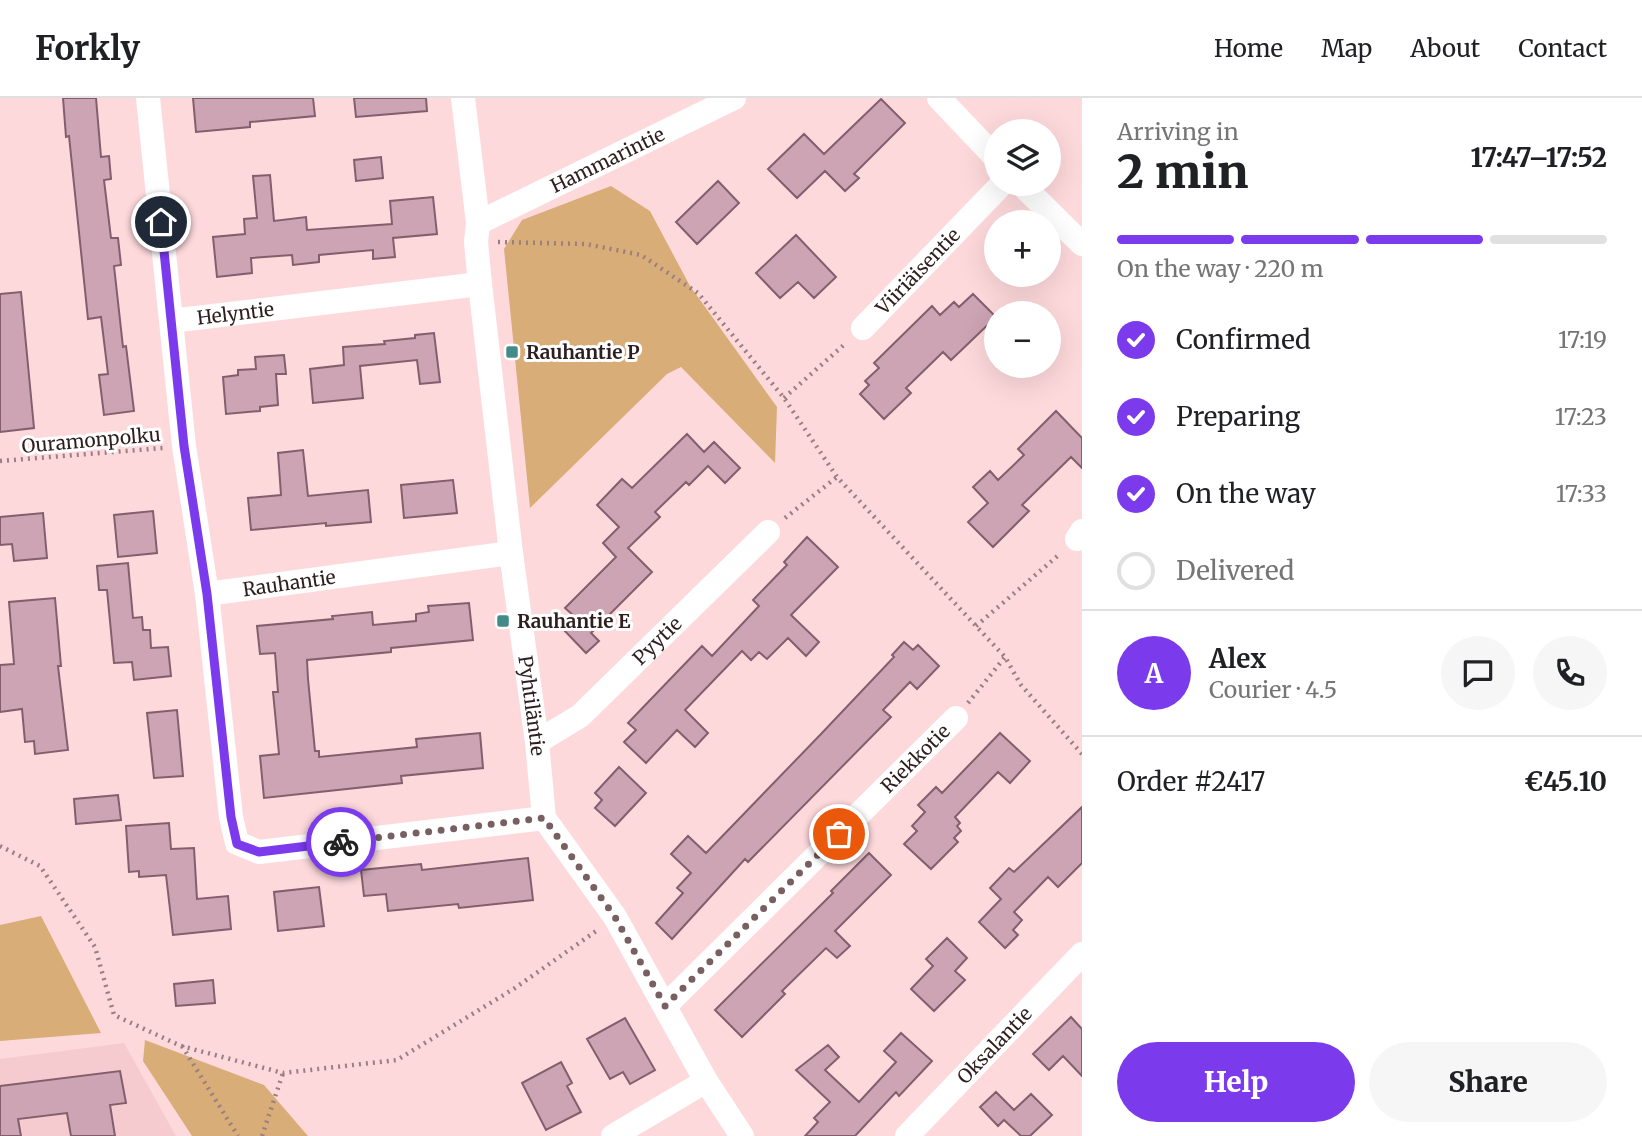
<!DOCTYPE html>
<html lang="en">
<head>
<meta charset="utf-8">
<style>
  :root { --surface:#fff; --page:#f6f6f6; --text:#202124; --muted:#757577; --line:#e0e0e0; --accent:#7c3aed }
  body { margin:0; font-family:Merriweather,serif; background:var(--page); color:var(--text); height:100vh; display:flex; flex-direction:column; font-size:26px; white-space:nowrap }
  * { box-sizing:border-box; margin:0 }
  p { font-size:23px; color:var(--muted) }
  .icon { flex:none; width:38px; height:38px; fill:none; stroke:currentColor; stroke-width:2; stroke-linecap:round; stroke-linejoin:round }
  .map { position:relative; flex:1; overflow:hidden }
  .details { display:flex; flex-direction:column; background:var(--surface); width:560px }
  .details>* { flex:none }
  .controls { position:absolute; left:984px; top:21px; display:grid; gap:14px }
  .controls a { display:grid; place-items:center; width:77px; height:77px; border-radius:50%; background:var(--surface); box-shadow:0 7px 28px #0002; font-size:35px }
  .pin { position:absolute; display:grid; place-items:center; width:60px; height:60px; color:#fff; margin:-30px; border:4px solid #fff; border-radius:50%; box-shadow:0 2px 7px #0007 }
  .courier { position:absolute; display:grid; place-items:center; width:70px; height:70px; margin:-35px; border:5px solid #7c3aed; border-radius:50%; background:#fff; color:#222; box-shadow:0 2px 9px #0007 }
  .overview em { font-style:normal; font-weight:800 }
  .overview div { display:flex; flex-direction:column-reverse }
  .overview { display:flex; align-items:center; justify-content:space-between; height:119px; padding:0 35px }
  h1 { font-size:46px; font-weight:800; line-height:52px }
  .bar { display:grid; grid-template-columns:repeat(4,1fr); gap:10px 7px; align-content:center; height:84px; padding:0 35px }
  .bar i { height:9px; border-radius:5px; background:var(--line) }
  .bar .on { background:var(--accent) }
  .bar p { grid-column:span 4 }
  .line { display:flex; align-items:center; gap:18px; padding:0 35px; border-top:2px solid var(--line) }
  .line div { flex:1 }
  .round { display:grid; place-items:center; flex:none; width:74px; height:74px; border-radius:37px; background:var(--page) }
  ol { padding:0 35px; list-style:none }
  li { display:flex; align-items:center; gap:21px; height:77px }
  li p { margin-inline-start:auto }
  li .icon { padding:7px; border-radius:50%; background:var(--accent); color:#fff; stroke-width:4 }
  li:last-child { color:var(--muted) }
  li i { width:38px; height:38px; border:4px solid var(--line); border-radius:50% }
  .primary-button { display:flex; gap:14px; margin-top:auto; padding:14px 35px }
  .primary-button a { flex:1; height:80px; border-radius:42px; background:var(--accent); color:#fff; font-size:28px; font-weight:800; line-height:80px; text-align:center }
  .primary-button a+a { background:var(--page); color:var(--text) }
  header { display:flex; align-items:center; gap:42px; box-sizing:border-box; height:98px; padding:0 35px; background:var(--surface); border-bottom:2px solid var(--line) }
  header strong { font-size:33px }
  nav { display:flex; gap:38px; margin-inline-start:auto; font-size:24px }
  main { display:flex; flex:1; min-height:0 }
  .map>svg:first-child { display:block }
  .built { fill:#f6cbcf }
  .green { fill:#d8ad78 }
  .building { fill:#cca4b4; stroke:#835f6e; stroke-width:2 }
  .lines { fill:none; stroke-linecap:round; stroke-linejoin:round }
  .path { stroke:#9a7f82; stroke-width:4.5; stroke-dasharray:2 5; stroke-linecap:butt }
  .minor { stroke:#fff; stroke-width:24 }
  .done { stroke:#775f62; stroke-width:7; stroke-dasharray:0 12.6 }
  .route { stroke:#7c3aed; stroke-width:9 }
  .poi-dot { fill:#438b88; stroke:#fff; stroke-width:2.5 }
  .labels { text-anchor:middle; stroke-width:6; stroke-linejoin:round; paint-order:stroke }
  .street-label { font-size:19px; fill:#2e1e20; stroke:#fff }
  .poi-label { font-size:19px; font-weight:bold; fill:#2e1e20; stroke:#fff; text-anchor:start }
</style>
</head>
<body>
<header>
<strong>Forkly</strong>
<nav><a>Home</a><a>Map</a><a>About</a><a>Contact</a></nav>
</header>
<main>
<div class="map">
<svg width="1082" height="1038" viewBox="0 0 1082 1038">
  <rect width="100%" height="100%" fill="#fed9dc"/>
  <path class="built" d="M124 945 176 1038H0V961Z"/>
  <path class="green" d="M611 88 650 113 690 188 777 309 775 365 681 269 667 276 530 410 504 151 522 122Z
    M41 818 101 935 0 943V827Z
    M145 942 264 987 308 1038H192L143 963Z"/>
  <path class="building" d="M63 0H96L101 59 109 58 111 81 104 82 111 140H118L121 167 114 168 123 249 126 248 134 313 104 317 99 277 108 276 101 219 88 221 69 38 66 39Z
    M193 0H313L315 18 250 24V29L196 34Z
    M354 0H426L427 13 356 19Z
    M881 1 905 25 854 76 859 80 845 93 825 73 797 100 768 71 804 36 824 56Z
    M381 59 383 80 356 83 354 62Z
    M270 77 274 123 306 119 307 132 392 126 390 103 433 99 437 136 393 140 395 159 373 161V152L319 157V164L293 167 292 157 251 160 252 175 217 179 213 139 245 136 244 121 257 120 253 78Z
    M718 83 739 105 697 146 676 124Z
    M796 137 836 179 814 200 798 184 780 200 756 175Z
    M21 194 34 330 0 334V196Z
    M973 196 996 219 951 262 943 254 906 290 911 295 884 321 860 296 869 287 865 283 879 270 874 265 932 208 940 217 954 204 959 209Z
    M434 235 440 284 420 286 417 262 360 268 363 300 313 305 310 271 344 267 343 249 385 246 384 243 415 240V237Z
    M284 257 286 276H276L278 307 260 309V313L226 316 223 279 238 277V272L256 271 255 259Z
    M1056 313 1082 340V370L1071 359 1022 407 1029 413 993 449 968 424 988 405 973 389 990 373 998 382 1024 357 1018 351Z
    M687 336 704 354 714 344 740 370 725 385 708 368 689 387 686 384 655 414 660 419 628 450 652 474 591 535 599 543 586 555 562 530 574 518 565 510 616 459 603 445 619 429 597 407 622 381 632 390Z
    M303 352 308 398 368 392 371 424 326 428V425L251 432 248 400 281 397 278 355Z
    M453 382 457 415 404 420 401 387Z
    M153 413 157 455 118 459 114 417Z
    M43 415 47 460 14 463 12 446 0 447V419Z
    M807 439 838 469 791 517 819 544 806 558 788 540 767 561 759 554 751 562 742 553 685 612 708 635 695 649 677 632 646 665 624 644 636 632 628 625 702 548 712 558 759 508 753 502 787 467 784 464Z
    M128 465 133 520 142 519 143 532H150L151 550 168 549 171 578 134 582 132 564 114 565 107 492H99L97 468Z
    M55 500 61 568H58L68 652 35 656 34 643 25 644 22 611 0 614V567L14 566 9 504Z
    M469 505 473 542 391 550V554L307 562 308 581 315 653H319V659L417 649 416 641 480 635 483 670 401 678 402 685 264 700 260 658 279 656 273 594H278L275 555 260 556 257 528 333 521 332 518 372 514 373 527 416 523V516L429 514 428 508Z
    M904 544 913 552 918 547 939 568 917 591 910 584 883 612 891 619 748 764 745 761 672 841 656 825 683 795 677 790 691 775 671 756 688 738 706 755 821 636 894 559 892 557Z
    M177 612 183 678 154 680 147 615Z
    M1000 635 1030 663 1010 685 998 674 955 719 960 725 957 728 961 733 954 740 958 744 931 771 904 746 917 733 912 728 925 714 918 707 936 689 942 695Z
    M619 669 646 695 615 728 595 710 602 702 595 695Z
    M118 697 121 722 76 726 74 701Z
    M1082 709V765L1058 789 1048 779 1014 814 1022 822 1013 832 1018 837 1005 850 979 824 1001 801 990 790 1009 770 1014 774Z
    M169 725 171 751 194 750 197 801 228 798 231 831 173 837 166 777 139 779V773L129 774 126 728Z
    M869 755 891 777 835 833 850 848 837 860 826 850 782 893 785 896 742 939 715 912 833 795 831 793Z
    M528 760 533 802 459 810 458 806 388 813 386 796 364 798 361 772 421 766 422 772Z
    M319 789 324 828 278 833 274 794Z
    M947 840 967 860 955 873 965 882 934 913 911 891 933 868 926 861Z
    M213 882 215 905 176 908 174 886Z
    M1071 919 1082 931V978L1063 958 1049 972 1033 956Z
    M625 920 655 972 630 986 623 974 610 981 587 941Z
    M901 935 932 963 899 998 896 994 855 1038H805L818 1024 814 1020 830 1004 796 972 828 947 839 959 825 972 859 1004 896 964 884 953Z
    M561 964 572 985 567 988 581 1014 546 1032 522 985Z
    M120 973 126 1005 110 1007 115 1038H71L67 1015 18 1021 21 1038H0V988Z
    M996 994 1014 1012 1031 996 1052 1017 1030 1038H1021L1004 1022 998 1028 980 1009Z"/>
  <g class="lines">
    <path class="path" d="M498 144 586 146 641 157 698 195 784 300 837 379 1005 559 1021 587 1082 656
      M784 300 846 245
      M0 363 163 350
      M785 420 837 379
      M976 528 1061 455
      M968 605 1005 559
      M0 748 40 768 95 849 114 917 181 948 283 975 397 962 515 890 599 831
      M182 948 238 1038
      M262 1038 283 975"/>
    <g class="minor">
      <path id="s1" d="M148 0 171 223 480 186"/>
      <path id="s2" d="M463 0 478 125 476 144 480 186 511 455 537 644 544 720 615 819 706 983 742 1038"/>
      <path d="M939 0 996 60"/>
      <path d="M1021 86 1082 146"/>
      <path id="s3" d="M478 125 734 0"/>
      <path d="M171 223 184 348 207 496"/>
      <path id="s4" d="M863 230 1002 86"/>
      <path d="M1077 441 1082 433"/>
      <path d="M511 455 207 496 231 719 237 745 259 754 544 720"/>
      <path id="s5" d="M537 644 580 618 768 434"/>
      <path id="s6" d="M665 908 956 620"/>
      <path d="M613 1038 706 983"/>
      <path id="s7" d="M907 1038 1082 856"/>
    </g>
  </g>
  <g class="lines">
    <path class="done" d="M341 744 544 720 615 819 665 908 839 736"/>
    <path class="route" d="M161 124 184 348 207 496 231 719 237 746 259 754 341 744"/>
  </g>
  <g class="poi-dot">
    <rect x="505" y="247" width="14" height="14" rx="3.5"/>
    <rect x="496" y="516" width="14" height="14" rx="3.5"/>
  </g>
  <g class="labels">
    <g class="street-label">
      <text dy="7" stroke="none"><textPath href="#s3" startOffset="144">Hammarintie</textPath></text>
      <text dy="7" stroke="none"><textPath href="#s4" startOffset="79">Viiriäisentie</textPath></text>
      <text dy="7" stroke="none"><textPath href="#s1" startOffset="289">Helyntie</textPath></text>
      <text transform="translate(91 342) rotate(-5)" y="7">Ouramonpolku</text>
      <text transform="translate(289 485) rotate(-8)" y="7">Rauhantie</text>
      <text dy="7" stroke="none"><textPath href="#s5" startOffset="158">Pyytie</textPath></text>
      <text dy="7" stroke="none"><textPath href="#s2" startOffset="612">Pyhtiläntie</textPath></text>
      <text dy="7" stroke="none"><textPath href="#s6" startOffset="352">Riekkotie</textPath></text>
      <text dy="7" stroke="none"><textPath href="#s7" startOffset="126">Oksalantie</textPath></text>
    </g>
    <g class="poi-label">
      <text x="526" y="261">Rauhantie P</text>
      <text x="517" y="530">Rauhantie E</text>
    </g>
  </g>
</svg>
<div class="controls">
<a><svg class="icon" aria-label="layers" viewBox="0 0 24 24"><path d="M12 4l9 5-9 5-9-5zM3 14l9 5 9-5"/></svg></a>
<a>+</a>
<a>−</a>
</div>
<div class="pin" style="left:839px;top:736px;background:#ea580c"><svg class="icon" aria-label="bag" viewBox="0 0 24 24"><path d="M5 8h14l-1 12H6zM9 8a3 3 0 0 1 6 0"/></svg></div>
<div class="pin" style="left:161px;top:124px;background:#1f2937"><svg class="icon" aria-label="home" viewBox="0 0 24 24"><path d="M3 11l9-7 9 7M6 9v11h12V9"/></svg></div>
<div class="courier" style="left:341px;top:744px"><svg class="icon" aria-label="bike" viewBox="0 0 24 24"><circle cx="6" cy="16" r="4"/><circle cx="18" cy="16" r="4"/><path d="M6 16l4-8h5l3 8M10 8l3 8H6M13 5h3"/></svg></div>
</div>
<section class="details">
<div class="overview"><div><h1>2 min</h1><p>Arriving in</p></div><em>17:47–17:52</em></div>
<div class="bar"><i class="on"></i><i class="on"></i><i class="on"></i><i></i><p>On the way · 220 m</p></div>
<ol>
<li><svg class="icon" aria-label="check" viewBox="0 0 24 24"><path d="M5 12l5 5 9-10"/></svg>Confirmed<p>17:19</p></li>
<li><svg class="icon" aria-label="check" viewBox="0 0 24 24"><path d="M5 12l5 5 9-10"/></svg>Preparing<p>17:23</p></li>
<li><svg class="icon" aria-label="check" viewBox="0 0 24 24"><path d="M5 12l5 5 9-10"/></svg>On the way<p>17:33</p></li>
<li><i></i>Delivered</li>
</ol>
<div class="line" style="height:126px"><b class="round" style="background:var(--accent);color:#fff">A</b><div><b>Alex</b><p>Courier · 4.5</p></div><a class="round"><svg class="icon" aria-label="chat" viewBox="0 0 24 24"><path d="M4 5h16v11H9l-5 4z"/></svg></a><a class="round"><svg class="icon" aria-label="phone" viewBox="0 0 24 24"><path d="M5 4h4l2 5-3 2q2 4 5 5l2-3 5 2v4C11 20 4 13 5 4z"/></svg></a></div>
<div class="line" style="height:91px"><div>Order #2417</div><b>€45.10</b></div>
<div class="primary-button"><a>Help</a><a>Share</a></div>
</section>
</main>
</body>
</html>
